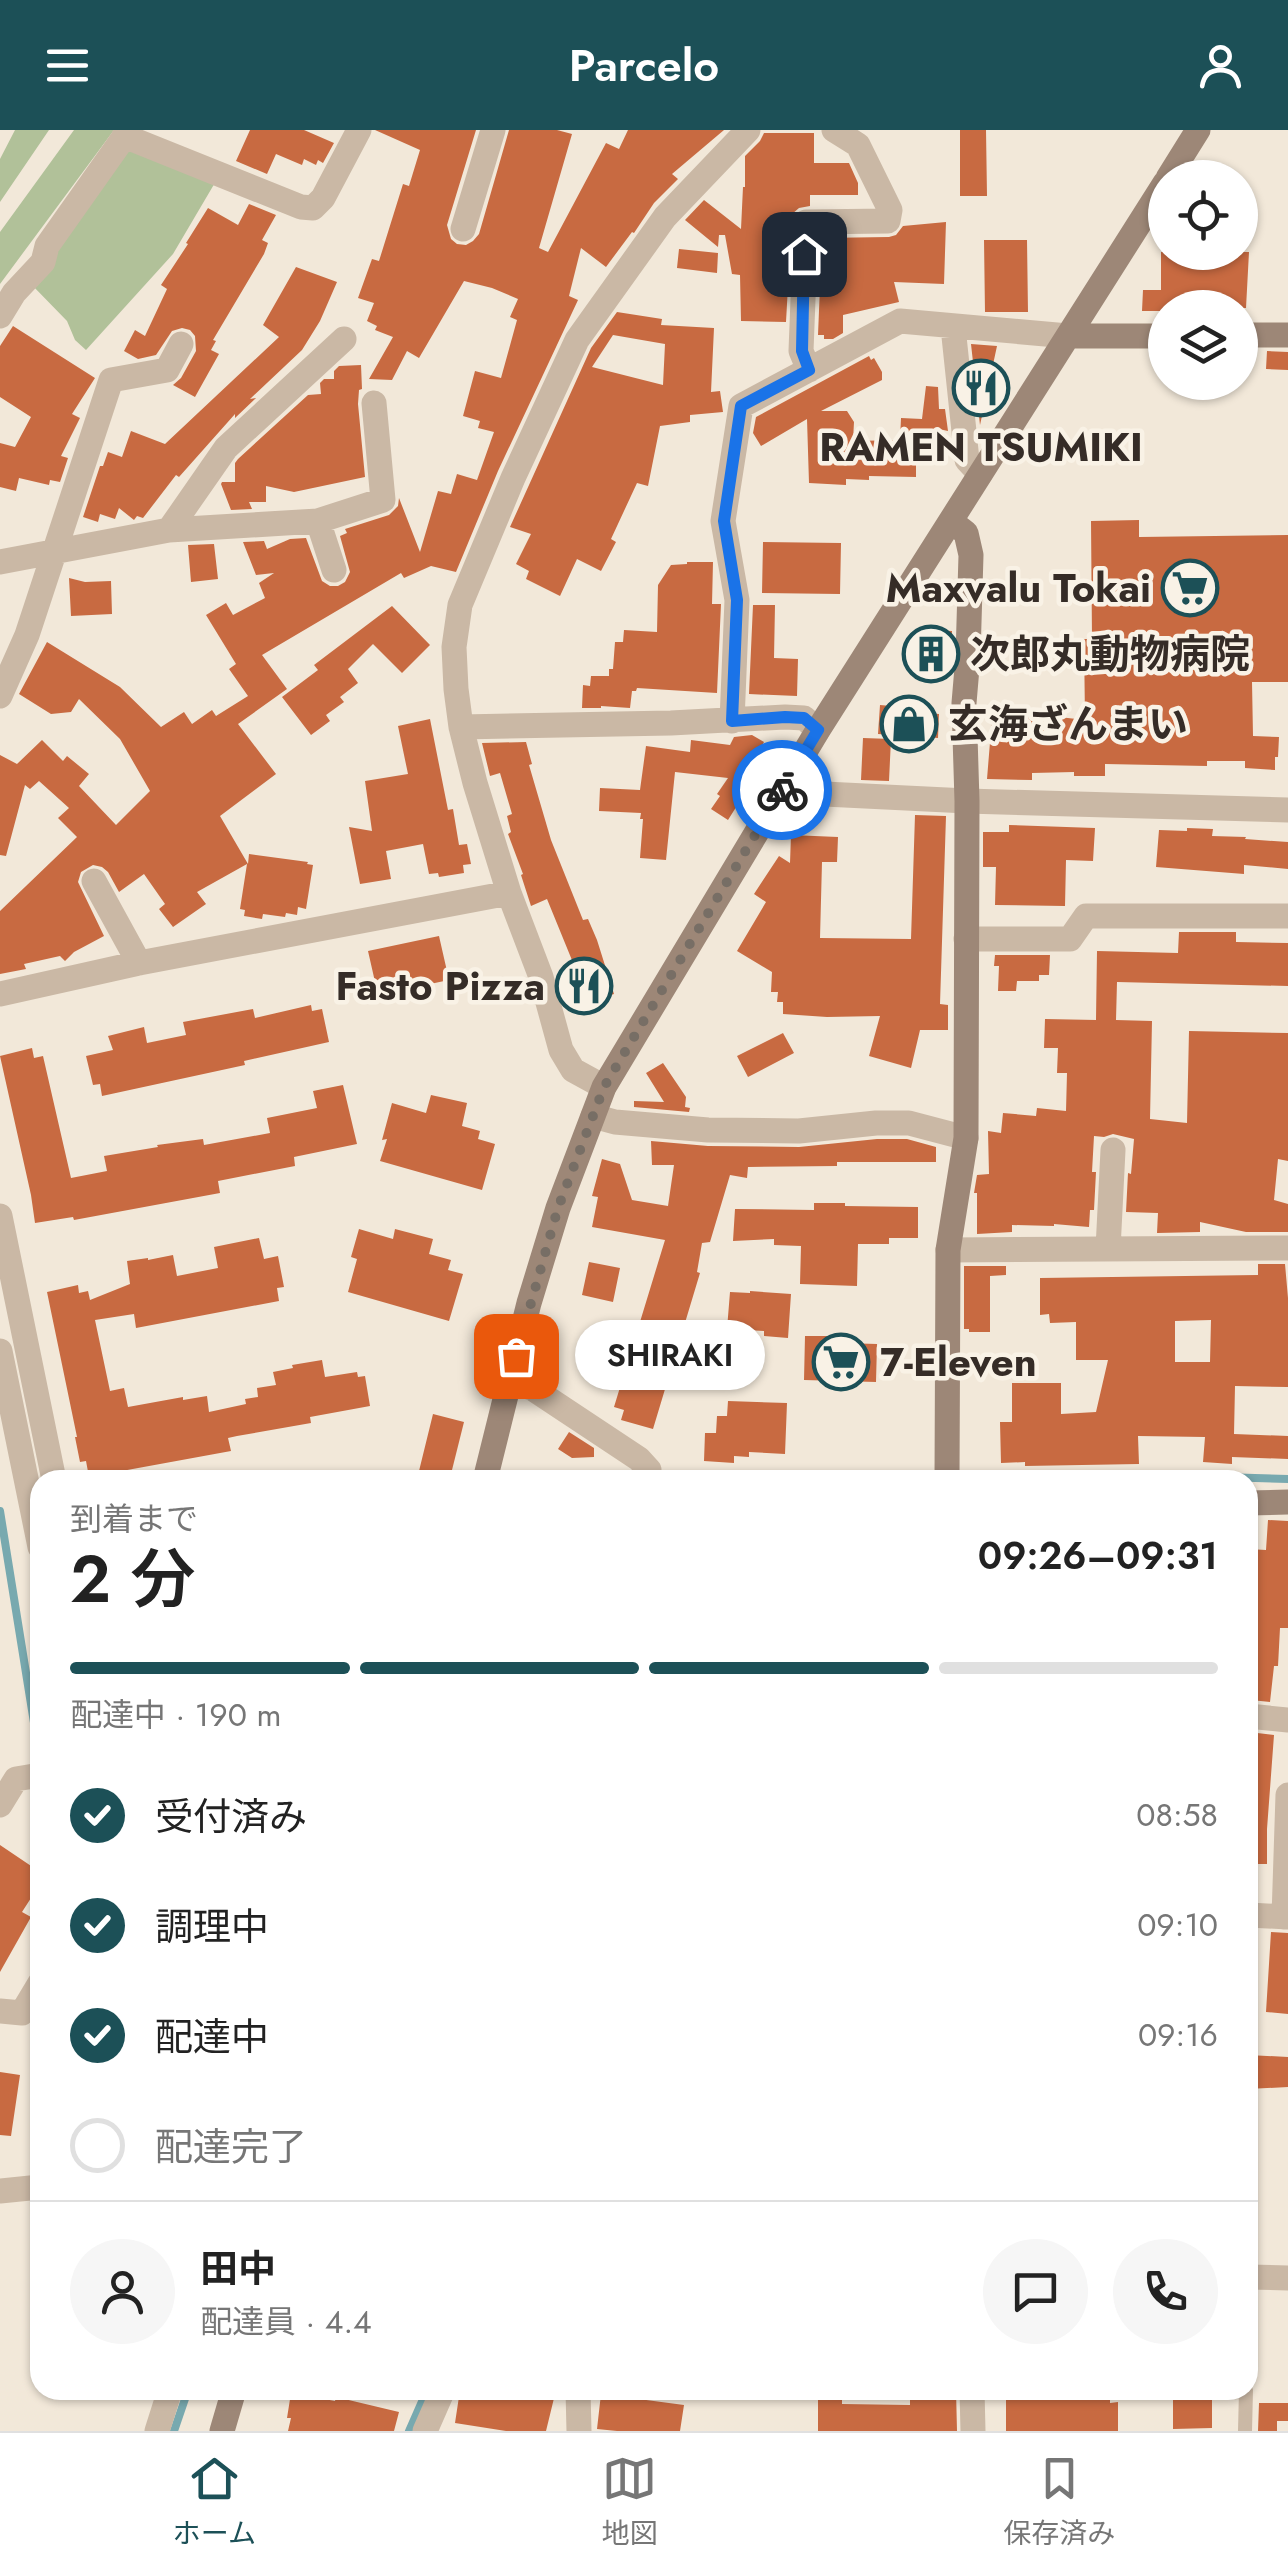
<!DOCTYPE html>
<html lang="ja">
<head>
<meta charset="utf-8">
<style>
  :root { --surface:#fff; --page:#f6f6f6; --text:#222; --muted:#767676; --line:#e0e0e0; --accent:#1c5057 }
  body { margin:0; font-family:Jost,"Noto Sans JP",sans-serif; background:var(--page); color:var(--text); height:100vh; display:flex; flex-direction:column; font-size:38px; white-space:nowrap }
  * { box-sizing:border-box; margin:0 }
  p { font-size:32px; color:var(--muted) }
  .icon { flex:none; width:55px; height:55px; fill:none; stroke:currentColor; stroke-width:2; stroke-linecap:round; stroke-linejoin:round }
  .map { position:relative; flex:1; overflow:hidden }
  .side { position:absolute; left:30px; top:1340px; width:1228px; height:930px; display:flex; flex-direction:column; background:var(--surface); border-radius:30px; box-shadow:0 2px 8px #0004 }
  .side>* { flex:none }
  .fabs { position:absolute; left:1148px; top:30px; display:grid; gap:20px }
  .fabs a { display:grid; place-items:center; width:110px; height:110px; border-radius:50%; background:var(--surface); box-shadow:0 2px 8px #0004; font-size:50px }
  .pin { position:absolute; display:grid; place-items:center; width:85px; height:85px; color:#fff; margin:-42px; border-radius:20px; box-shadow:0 5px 15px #0006 }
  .courier { position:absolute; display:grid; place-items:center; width:100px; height:100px; margin:-50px; border:8px solid #1a73e8; border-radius:50%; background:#fff; color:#222; box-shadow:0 2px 12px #0007 }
  .bubble { position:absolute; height:70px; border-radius:35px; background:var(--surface); box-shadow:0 2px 8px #0004; font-size:32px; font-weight:600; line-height:70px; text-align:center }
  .head em { font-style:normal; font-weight:600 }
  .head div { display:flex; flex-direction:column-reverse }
  .head { display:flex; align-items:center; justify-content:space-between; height:170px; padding:0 40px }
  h1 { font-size:65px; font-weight:600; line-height:75px }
  .bar { display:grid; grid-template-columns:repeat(4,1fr); gap:15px 10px; align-content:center; height:120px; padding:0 40px }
  .bar i { height:12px; border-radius:8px; background:var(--line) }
  .bar .active { background:var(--accent) }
  .bar p { grid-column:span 4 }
  .line { display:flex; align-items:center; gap:25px; padding:0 40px; border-top:2px solid var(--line) }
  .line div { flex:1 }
  .round { display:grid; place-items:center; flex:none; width:105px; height:105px; border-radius:52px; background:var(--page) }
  ol { padding:0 40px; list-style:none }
  li { display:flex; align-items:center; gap:30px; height:110px }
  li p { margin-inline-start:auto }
  li .icon { padding:10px; border-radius:50%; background:var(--accent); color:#fff; stroke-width:4 }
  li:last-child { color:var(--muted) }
  li i { width:55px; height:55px; border:5px solid var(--line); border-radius:50% }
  header { display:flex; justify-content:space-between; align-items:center; height:130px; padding:0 40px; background:var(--accent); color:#fff; font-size:45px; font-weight:600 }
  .tab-bar { display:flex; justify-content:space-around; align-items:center; height:140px; border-top:2px solid var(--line); background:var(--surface); font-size:28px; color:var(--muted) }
  .tab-bar a { display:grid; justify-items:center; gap:5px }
  .tab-bar .active { color:var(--accent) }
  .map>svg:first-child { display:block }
  .green { fill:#b1c199 }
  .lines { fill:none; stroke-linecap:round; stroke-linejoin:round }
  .stream { stroke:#78a9af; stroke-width:8 }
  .building { fill:#c86a41; fill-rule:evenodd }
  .lane { stroke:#cab8a5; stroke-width:14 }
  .street { stroke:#cab8a5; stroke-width:25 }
  .secondary { stroke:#9d8777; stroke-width:25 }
  .done { stroke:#776e65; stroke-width:10; stroke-dasharray:0 18 }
  .route { stroke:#1a73e8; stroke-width:12 }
  .labels { text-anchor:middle; stroke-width:9; stroke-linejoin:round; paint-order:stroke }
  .poi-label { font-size:40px; font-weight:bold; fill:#352c27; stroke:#f9f2e6; text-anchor:start }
</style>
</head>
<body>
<header><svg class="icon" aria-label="menu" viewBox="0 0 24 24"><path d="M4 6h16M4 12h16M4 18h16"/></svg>Parcelo<svg class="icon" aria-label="person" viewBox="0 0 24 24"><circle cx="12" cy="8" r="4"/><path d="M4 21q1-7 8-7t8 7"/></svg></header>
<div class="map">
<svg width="1288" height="2301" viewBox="0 0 1288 2301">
  <rect width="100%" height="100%" fill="#f2e8d9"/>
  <path class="green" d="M15 0H49L0 72V29Z
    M74 0H114L0 154V102Z
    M130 13 216 51 173 124 86 220 75 210 67 191 31 154Z"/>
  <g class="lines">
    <path class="stream" d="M1211 1350 1221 1347 1288 1349
      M0 1381 40 1630
      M174 2301 188 2260
      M409 2301 427 2260"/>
  </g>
  <path class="building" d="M250 0H304L334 13 323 33 318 30 316 35 304 29 302 35 276 24 267 44 236 31Z
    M375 0H476L447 95 451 109 457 114 466 115 473 111 479 104 509 0H557L572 4 539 118 548 122 606 13 619 19 628 0H724L672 44 678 49 654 73 634 103 632 102 606 137 581 118 569 166 578 170 498 341 456 442 431 436 404 448 401 443 262 525 287 559 238 594 276 644 220 686 248 734 249 724 308 732 307 734 313 735 306 779 298 777 297 785 286 783 285 787 263 784 262 789 244 786 245 780 240 779 247 734 197 762 206 774 173 797 159 779 165 774 144 744 119 762 108 742 102 737 93 735 81 742 78 752 104 806 74 822 65 831 60 826 24 834 26 839 0 844V781L77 707 58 688 69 678 39 651 30 659 25 655 6 726 0 725V625L17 634 42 610 63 631 67 626 89 644 79 656 116 695 150 661 120 609 79 569 71 582 51 584 19 564 47 512 120 557 161 597 184 582 192 594 212 580 216 586 248 566 229 539 236 534 206 485 226 473 233 485 265 468 259 453 274 443 256 445 243 412 264 411 267 419 290 409 306 408 322 451 330 456H338L345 452 350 442 340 406 347 403 345 399 389 385 398 376 399 368 420 422 438 361 451 364 457 344 477 350 494 302 478 298 480 291 463 286 475 241 501 248 517 190 510 187 518 169 492 158 464 151 419 228 407 221 392 250 369 249 393 207 375 200 377 196 367 191 374 173 358 168 372 129 379 131 403 54 409 56 420 20Z
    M960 0H986L987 66H960Z
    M764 3H814V33H849L858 53V65H810V76L799 78 792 84 786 192 741 191 740 145 732 144 725 105H719L718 117 685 90 704 70 741 99 743 57H745V26L760 11Z
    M249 74 276 85 262 110 268 113 264 124 213 210 216 211 211 220 219 224 195 267 173 255 181 248 196 221 195 206 190 200 182 198 172 201 156 225 138 229 124 221 135 200 145 206 167 159 161 155 188 114 186 113 208 78 238 95Z
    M946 92 944 154 894 152 899 172 843 185V203L833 209H824V205H818L822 108 889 107 896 105 903 96Z
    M984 110H1027L1028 182H985Z
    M679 119 718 123 717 143 677 138Z
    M1161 122H1249L1246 178H1165V181H1142L1143 160H1161Z
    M296 137 337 152 320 191 302 220 250 269 256 268 235 288V284L179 347 176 345 143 388 137 386 134 390 119 378 115 389 100 384 98 392 83 387 100 336H103L108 322 122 327 131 301 165 314 279 207 263 195Z
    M617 182 662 189 661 195 714 198 711 262 720 261 723 282 690 285V292L660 296 648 356 637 353 611 409 616 412 601 441 577 429 560 466 526 449 529 441 516 434 531 404 510 397 591 218ZM613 205 665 214 663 255 592 237Z
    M13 196 95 248 72 284 80 288 61 326 68 328 60 352 50 350 49 355 19 348 16 361 0 357V313L15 317 31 287 0 267V216Z
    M971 214 997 216 980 295Z
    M1267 221 1288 222V240L1266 239Z
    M869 226 871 230 874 228 882 242V250L821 281H847L854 292 853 311 900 310 901 288 922 289 926 256 938 257 939 279H945L948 301 939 299V331H916V347L869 346V350L846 349V355L809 353 807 289 761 316 753 303 756 287Z
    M361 235 362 259 359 260 358 274 365 347 294 362 266 356V372H249L252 379 231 380 221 354 222 352H235V333L238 329 308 265 321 264 320 253 324 249H334V241L339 236Z
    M1139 390V407L1288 405V552H1252L1253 606 1279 607 1278 627H1275V640L1245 638V631H1207V636L1105 634V646H1074V642L1032 643V650L987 649 992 588H998V580L1085 590 1084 509H1092L1091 391Z
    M763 412 841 413 840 464 762 463Z
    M214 414 218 449 191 452 188 415Z
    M687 432H713L712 474H721L717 563 637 558 636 561H632L630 578 601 576V578H582L583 555 590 556 591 546H609V539H613L615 512H623L624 500 657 502 658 455 671 435 687 434Z
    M69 448 85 452 111 451 112 484 71 486Z
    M753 475H775L774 528 798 529 797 566 749 564Z
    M392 476 430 515 402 543 373 514 348 539 358 553 340 567 344 572 326 585 330 591 311 605 282 567 318 540 314 535Z
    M918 499 952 501 951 540 909 537 910 510 917 511Z
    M880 575 925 579 924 583 939 584 938 608 878 604Z
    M430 589 448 680 453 679 459 715 467 714 471 734 463 735 464 743 439 747 438 743 429 744 423 714 386 721 391 749 360 754 349 697 372 701 365 651 408 644 398 596Z
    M752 605 764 612 747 641 755 647 728 690 711 679 720 666 717 664 728 648 675 642 666 730 640 728 643 689H640L641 683 599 681 600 658 640 660 646 616 690 622 691 610 730 615 734 607Z
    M863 608 891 609 889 651 861 650Z
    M526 612 532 634 529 635 551 710 583 790 588 789 597 810 614 864 572 877 562 844 576 840 547 769 531 776 521 745 523 744 508 704 511 702 507 686 512 684 500 643 490 646 482 613Z
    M915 685 946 686 940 874 948 875V900H920L911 938 869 926 880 886 827 887 783 884V872H777L778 862H771L772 842 737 821 766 772 754 764 779 726 790 733 791 705 838 707 837 732H822L820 808 911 809Z
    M1009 695 1095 698 1093 731 1066 730 1065 776 995 775 996 737H983V702H1009Z
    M1187 698 1213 699 1212 706 1246 707 1245 709 1288 712V739L1244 735V744L1156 737 1159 700 1187 701Z
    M1179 802H1236V812L1288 813V856L1117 852 1116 890 1152 891 1150 989 1187 993 1189 901 1288 903V1031L1278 1029 1274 1070 1288 1074V1102H1246L1200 1092V1102L1157 1103 1158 1083 1126 1082 1128 1043 1131 1044 1134 1009 1113 1004 1104 1007 1094 1006 1092 1042H1096L1094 1080H1090L1089 1097 1054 1094V1096L1012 1095V1102L977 1104V1063H974L977 1045 989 1044 988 1001 1001 1003 1003 983 1036 986 1037 978 1066 981 1067 943H1057L1058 918H1044L1045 889 1096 890 1097 821 1178 823Z
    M439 806 449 850 378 865 368 821Z
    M995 825H1050L1049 845H1039V851H1017L1016 861H998L999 836H994Z
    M311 875 312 881 322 879 329 912 244 931 245 935 102 966 100 954 93 955 86 926 113 920 108 906 144 897 147 913 186 905 183 892 253 879 255 888Z
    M783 903 794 923 748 947 737 926Z
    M32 918 34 928 43 926 71 1048 107 1041 104 1026 158 1017 157 1015 203 1009 204 1015 270 1003 267 988 317 978 313 961 343 955 357 1014 294 1027 295 1036 218 1051 220 1063 74 1090 73 1087 35 1093 31 1065 0 926Z
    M663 933 686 967 685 977 690 978 689 982 634 977V971L664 972 646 943Z
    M431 965 467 973 462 996 480 1001 478 1009 495 1014 482 1060 380 1031 387 1009 382 1010 392 973 426 983Z
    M877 1009H907L936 1017V1032H837V1036L748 1037 747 1048 730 1045 710 1112 702 1113 697 1142 700 1143 653 1299 621 1290 624 1280 614 1277 665 1110 592 1097 598 1067 592 1066 602 1029 620 1034 632 1070 668 1076 674 1035H652L651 1011 708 1016 799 1017Z
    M814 1073H845V1076L918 1077V1108H889V1114H858L857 1156 800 1154 801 1116 774 1115V1109L733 1111 735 1079 814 1080Z
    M359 1099 393 1109 395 1099 433 1109 429 1124 451 1130 448 1140 463 1144 449 1191 348 1162 357 1129 351 1127Z
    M259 1108 264 1129 278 1126 284 1157 277 1158 279 1171 136 1198 134 1184 95 1190 110 1261 124 1258 128 1277 183 1267V1270L207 1266 209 1282 246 1274 245 1269 258 1267 257 1258 276 1255 273 1242 293 1238 292 1235 322 1230 325 1247 357 1242 358 1247 365 1246 370 1276 310 1287 311 1293 237 1306 228 1308 231 1321 89 1347 86 1331 80 1332 75 1307H77L47 1162 78 1155 79 1163 88 1161 90 1170 130 1154 127 1131 148 1128V1130L173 1125 177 1146 218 1138 214 1117Z
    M589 1132 620 1138 613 1172 582 1165Z
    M1258 1134H1285L1288 1168V1257L1235 1256 1234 1304 1288 1306V1329L1232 1327V1334L1203 1332 1205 1307 1138 1306 1139 1334 1025 1336V1332L1001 1333 1000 1292H1012V1253H1061V1284L1096 1282 1108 1230H1076V1192L1050 1193 1049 1184 1040 1185V1148L1258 1145ZM1211 1190 1210 1232H1175V1191Z
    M964 1136H1006V1145L990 1146V1202H969V1199H964Z
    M750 1161 791 1164 788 1208 764 1206V1201L727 1199 730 1162 750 1163Z
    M805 1206H844V1213L877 1214 876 1252 804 1250Z
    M728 1271 787 1273 785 1324 749 1322V1327L734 1326V1333L704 1331 705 1303H716L717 1286H727Z
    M433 1284 464 1292 450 1348 419 1341Z
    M569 1302 594 1318V1327L572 1328 558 1319Z
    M1268 1390 1288 1391V1498H1280L1278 1536H1274L1270 1572 1251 1570 1252 1566 1248 1565V1419L1266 1420Z
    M1249 1602 1274 1605 1267 1699V1734H1248Z
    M0 1715 40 1742V1754L22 1782 31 1787 0 1842Z
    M1271 1802 1288 1803V1884L1266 1882Z
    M1248 1925 1288 1927V1957L1248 1959Z
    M0 1942 20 1945 11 2006 0 2005Z
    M460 2260H556L546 2301H506L455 2293Z
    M818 2260H842V2274L910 2275V2260H956L957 2301H818Z
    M1006 2260H1110V2273L1118 2272V2301H1006Z
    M1173 2260H1212V2298L1173 2299Z
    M291 2263 335 2271 336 2267 399 2282 394 2301H288L291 2288H287Z
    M601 2264 684 2275 680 2301H617L597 2299Z
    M1259 2273H1288V2291H1277V2301H1258Z"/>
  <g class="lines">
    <path class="lane" d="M1245 2301 1246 2260"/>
    <path class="street" d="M124 6 301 77 313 78 323 68 359 0
      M463 99 493 0
      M0 186 14 163 43 132 47 116 129 0
      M953 197 967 330 980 344
      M809 240 801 221 806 92 888 91 890 80 858 15 834 0
      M318 391 334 440
      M169 400 318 391 383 370 374 273
      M0 432 169 400 226 318 344 209
      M0 566 27 505 111 250 167 240 181 214
      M732 591 737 470 723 391 741 276 900 191 1068 206
      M461 597 671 593 785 587 804 588 818 600
      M785 656 804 663 967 671 1288 680
      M94 751 139 833
      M966 809H1070L1086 786H1288
      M0 864 139 833 509 763
      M604 957 573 940 561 920 541 847 509 763 475 653 461 597 456 559 454 517 460 475 513 348 577 210 665 87 748 0
      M593 986 615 992 708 1000 799 1001 876 993H909L966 1008
      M0 1086 54 1350
      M1108 1119 1113 1020
      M948 1120 1288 1118
      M0 1221 40 1417
      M509 1252 532 1258 639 1329 649 1340V1350
      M1248 1586 1288 1590
      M0 1675 16 1649 40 1645
      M1248 1785 1288 1787
      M1284 1787 1288 1665
      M0 1881 22 1883 40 1853
      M0 2061 40 2057
      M1248 2147 1288 2148
      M578 2260 579 2301
      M972 2260 973 2301
      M157 2301 170 2260
      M425 2301 443 2260"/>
    <path class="secondary" d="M1168 48 1198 0
      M1240 205H1288
      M1068 206H1165
      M485 1350 529 1173 558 1078 604 957 818 600 1165 53
      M947 1350 948 1120 966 1008 967 671 964 573 968 526 971 425 966 403 952 392
      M1248 1373 1288 1372
      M222 2301 234 2260"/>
  </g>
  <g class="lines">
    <path class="done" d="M516 1226 558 1078 604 957 782 660"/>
    <path class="route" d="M782 660 818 600 804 588 785 587 732 591 737 470 724 391 741 276 809 240 802 221 804 124"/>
  </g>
  <defs>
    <g id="restaurant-ring" transform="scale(2.875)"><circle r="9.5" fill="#f9f2e6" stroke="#1c5057" stroke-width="1.5"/><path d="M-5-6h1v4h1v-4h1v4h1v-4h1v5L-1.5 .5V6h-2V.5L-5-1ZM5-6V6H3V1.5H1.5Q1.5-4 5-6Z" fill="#1c5057"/></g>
    <g id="supermarket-ring" transform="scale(2.875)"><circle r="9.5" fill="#f9f2e6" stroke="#1c5057" stroke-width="1.5"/><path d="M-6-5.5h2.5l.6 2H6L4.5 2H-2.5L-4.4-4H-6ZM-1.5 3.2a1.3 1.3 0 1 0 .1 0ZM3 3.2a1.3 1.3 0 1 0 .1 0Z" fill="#1c5057"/></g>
    <g id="building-ring" transform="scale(2.875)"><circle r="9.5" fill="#f9f2e6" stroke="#1c5057" stroke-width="1.5"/><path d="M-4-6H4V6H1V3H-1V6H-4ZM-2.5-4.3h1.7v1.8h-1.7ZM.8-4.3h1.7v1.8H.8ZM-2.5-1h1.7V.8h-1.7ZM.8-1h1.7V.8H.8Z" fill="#1c5057"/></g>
    <g id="shop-ring" transform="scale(2.875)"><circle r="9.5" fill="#f9f2e6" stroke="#1c5057" stroke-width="1.5"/><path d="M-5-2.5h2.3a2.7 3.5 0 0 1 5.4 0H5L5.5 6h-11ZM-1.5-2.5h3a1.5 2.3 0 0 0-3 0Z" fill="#1c5057"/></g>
  </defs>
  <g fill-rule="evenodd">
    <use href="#restaurant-ring" x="981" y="258"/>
    <use href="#supermarket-ring" x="1190" y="458"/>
    <use href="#building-ring" x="931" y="524"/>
    <use href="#shop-ring" x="909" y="594"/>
    <use href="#restaurant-ring" x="584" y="856"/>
    <use href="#supermarket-ring" x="841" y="1232"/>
  </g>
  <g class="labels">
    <g class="poi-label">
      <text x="981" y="331" text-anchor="middle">RAMEN TSUMIKI</text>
      <text x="1151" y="472" text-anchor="end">Maxvalu Tokai</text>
      <text x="970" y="538">次郎丸動物病院</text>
      <text x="948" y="608">玄海ざんまい</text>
      <text x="545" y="870" text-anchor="end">Fasto Pizza</text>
      <text x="880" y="1246">7-Eleven</text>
    </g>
  </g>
</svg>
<div class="fabs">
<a><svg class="icon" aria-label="locate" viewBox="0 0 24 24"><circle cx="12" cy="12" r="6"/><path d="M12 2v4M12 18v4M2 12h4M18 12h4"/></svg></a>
<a><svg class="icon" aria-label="layers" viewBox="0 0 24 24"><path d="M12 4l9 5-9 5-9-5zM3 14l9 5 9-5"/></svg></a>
</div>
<div class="pin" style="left:516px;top:1226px;background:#ea580c"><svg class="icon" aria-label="bag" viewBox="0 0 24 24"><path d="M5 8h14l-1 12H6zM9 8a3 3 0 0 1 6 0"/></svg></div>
<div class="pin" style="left:804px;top:124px;background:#1f2937"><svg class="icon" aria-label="home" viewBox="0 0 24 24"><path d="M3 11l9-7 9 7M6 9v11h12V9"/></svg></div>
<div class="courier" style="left:782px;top:660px"><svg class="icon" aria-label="bike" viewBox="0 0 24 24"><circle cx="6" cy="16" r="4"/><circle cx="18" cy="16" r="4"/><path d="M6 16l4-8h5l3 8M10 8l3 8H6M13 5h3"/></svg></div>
<div class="bubble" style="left:575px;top:1190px;width:190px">SHIRAKI</div>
<section class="side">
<div class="head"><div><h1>2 分</h1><p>到着まで</p></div><em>09:26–09:31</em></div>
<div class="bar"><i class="active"></i><i class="active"></i><i class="active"></i><i></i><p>配達中 · 190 m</p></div>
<ol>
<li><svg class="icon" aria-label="check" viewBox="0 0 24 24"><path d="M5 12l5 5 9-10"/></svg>受付済み<p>08:58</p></li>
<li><svg class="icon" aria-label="check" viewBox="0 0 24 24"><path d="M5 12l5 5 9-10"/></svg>調理中<p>09:10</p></li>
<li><svg class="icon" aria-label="check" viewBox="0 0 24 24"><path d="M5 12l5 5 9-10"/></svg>配達中<p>09:16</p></li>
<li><i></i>配達完了</li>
</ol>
<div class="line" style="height:180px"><a class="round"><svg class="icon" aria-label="person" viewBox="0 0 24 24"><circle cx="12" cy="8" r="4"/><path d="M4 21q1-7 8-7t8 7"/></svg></a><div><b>田中</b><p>配達員 · 4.4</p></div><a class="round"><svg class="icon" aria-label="chat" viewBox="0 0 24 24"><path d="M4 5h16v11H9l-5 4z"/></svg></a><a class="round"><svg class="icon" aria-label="phone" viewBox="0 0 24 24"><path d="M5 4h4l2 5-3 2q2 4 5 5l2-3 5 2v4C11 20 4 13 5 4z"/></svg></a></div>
</section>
</div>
<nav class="tab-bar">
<a class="active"><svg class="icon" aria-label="home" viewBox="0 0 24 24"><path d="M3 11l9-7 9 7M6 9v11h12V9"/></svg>ホーム</a>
<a><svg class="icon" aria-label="map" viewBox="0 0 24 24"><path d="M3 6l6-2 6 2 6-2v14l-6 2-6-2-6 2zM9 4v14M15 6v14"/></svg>地図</a>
<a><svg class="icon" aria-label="saved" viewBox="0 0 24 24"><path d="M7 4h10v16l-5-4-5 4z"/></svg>保存済み</a>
</nav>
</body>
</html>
